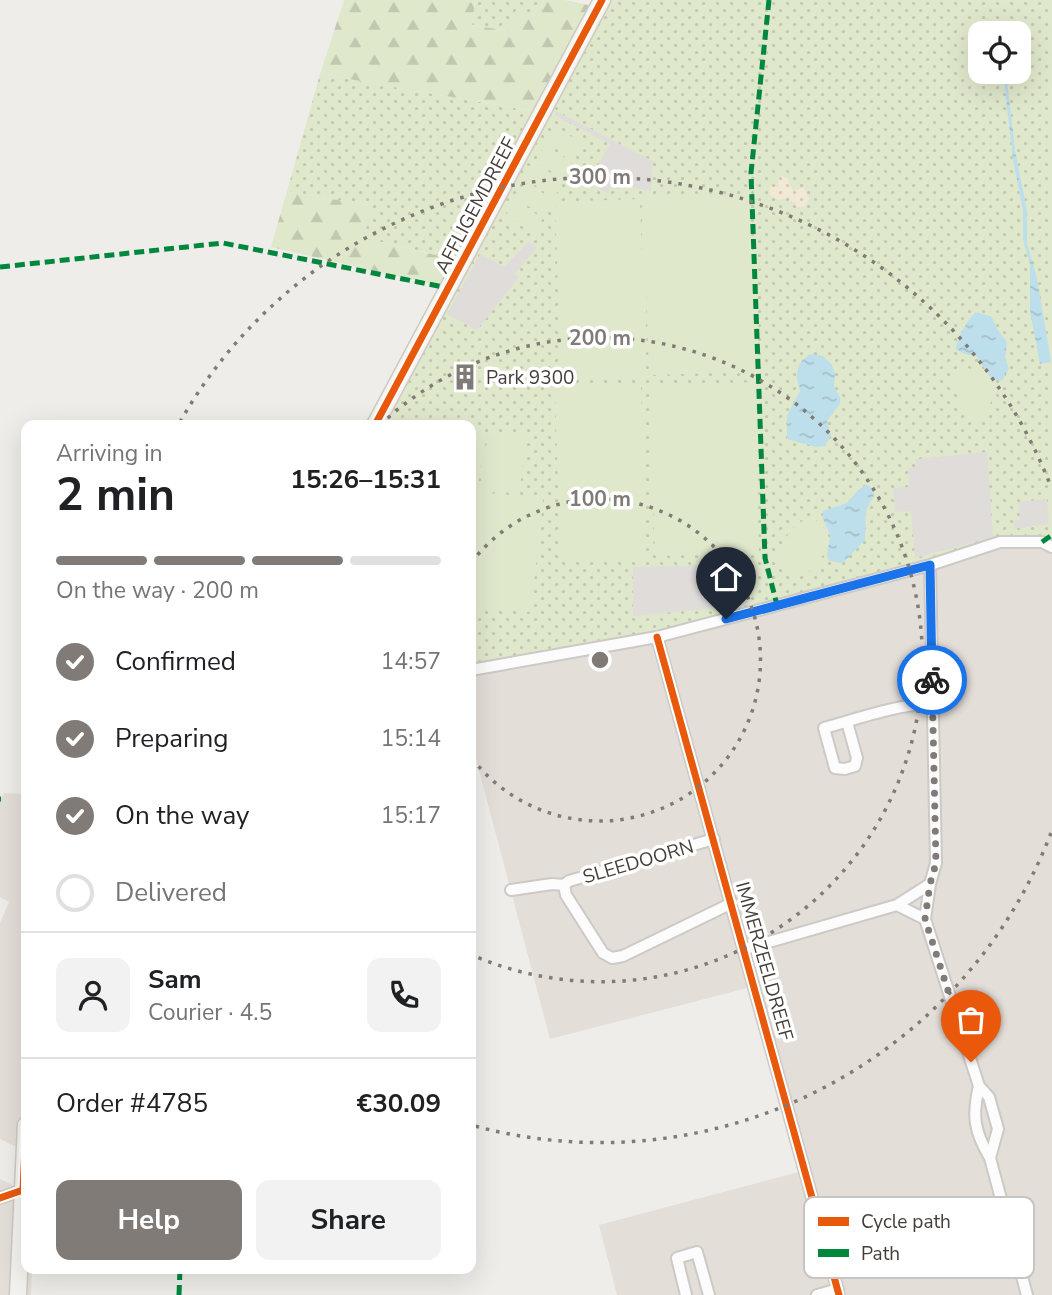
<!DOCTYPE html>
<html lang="en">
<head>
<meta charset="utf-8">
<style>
  :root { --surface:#fff; --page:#f2f2f2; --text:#202124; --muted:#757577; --line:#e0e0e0; --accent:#807b76 }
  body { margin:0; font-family:"Nunito Sans",sans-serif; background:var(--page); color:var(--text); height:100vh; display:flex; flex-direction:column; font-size:26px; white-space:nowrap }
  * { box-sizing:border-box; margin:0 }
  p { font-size:23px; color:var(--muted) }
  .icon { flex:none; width:38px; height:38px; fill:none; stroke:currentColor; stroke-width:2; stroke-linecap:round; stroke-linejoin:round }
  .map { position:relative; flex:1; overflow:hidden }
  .details { position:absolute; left:21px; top:420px; width:455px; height:854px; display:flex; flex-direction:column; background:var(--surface); border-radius:14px; box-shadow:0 7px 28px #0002 }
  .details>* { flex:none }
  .tools { position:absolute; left:968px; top:21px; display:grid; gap:14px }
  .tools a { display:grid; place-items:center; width:63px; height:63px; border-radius:14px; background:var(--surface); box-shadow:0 7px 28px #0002; font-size:35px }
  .pin { position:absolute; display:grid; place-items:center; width:60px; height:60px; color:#fff; margin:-72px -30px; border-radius:50% 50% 50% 0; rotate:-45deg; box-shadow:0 0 7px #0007 }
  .pin .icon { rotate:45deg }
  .courier { position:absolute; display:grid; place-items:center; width:70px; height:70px; margin:-35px; border:5px solid #1a73e8; border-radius:50%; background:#fff; color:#222; box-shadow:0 2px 9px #0007 }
  .overview em { font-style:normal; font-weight:700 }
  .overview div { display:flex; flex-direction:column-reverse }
  .overview { display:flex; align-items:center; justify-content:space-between; height:119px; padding:0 35px }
  h1 { font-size:46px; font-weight:700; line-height:52px }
  .bar { display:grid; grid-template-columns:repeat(4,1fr); gap:10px 7px; align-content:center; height:84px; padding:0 35px }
  .bar i { height:9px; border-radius:5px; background:var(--line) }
  .bar .current { background:var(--accent) }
  .bar p { grid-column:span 4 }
  .line { display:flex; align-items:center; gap:18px; padding:0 35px; border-top:2px solid var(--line) }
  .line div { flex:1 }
  .round { display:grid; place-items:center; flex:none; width:74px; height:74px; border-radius:14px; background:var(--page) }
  ol { padding:0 35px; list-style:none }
  li { display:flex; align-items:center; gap:21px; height:77px }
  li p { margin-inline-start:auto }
  li .icon { padding:7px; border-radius:50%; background:var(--accent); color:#fff; stroke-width:4 }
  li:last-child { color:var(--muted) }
  li i { width:38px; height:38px; border:4px solid var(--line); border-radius:50% }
  .action { display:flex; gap:14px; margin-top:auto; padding:14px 35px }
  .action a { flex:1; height:80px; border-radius:14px; background:var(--accent); color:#fff; font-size:28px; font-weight:700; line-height:80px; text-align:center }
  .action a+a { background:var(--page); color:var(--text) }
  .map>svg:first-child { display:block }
  .residential { fill:#e3ded8 }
  .grass { fill:url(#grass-dots); fill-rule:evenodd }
  .forest { fill:url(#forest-firs) }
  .sand { fill:url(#sand-dots) }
  .garden { fill:#e0e8cc }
  .parking { fill:#dfdcda }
  .water { fill:url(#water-ripples) }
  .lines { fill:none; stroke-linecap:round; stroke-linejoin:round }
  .street-casing { stroke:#ccc9c6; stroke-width:14 }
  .secondary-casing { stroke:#cec9c1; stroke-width:19 }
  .street { stroke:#fdfcfc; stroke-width:10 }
  .secondary { stroke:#f5f3ef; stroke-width:16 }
  .quiet { stroke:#00873e; stroke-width:5; stroke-dasharray:10 5; stroke-linecap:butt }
  .cycleway-casing { stroke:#fff; stroke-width:11 }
  .cycleway { stroke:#e8590c; stroke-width:7 }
  .done { stroke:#807b76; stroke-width:7; stroke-dasharray:0 12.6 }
  .route { stroke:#1a73e8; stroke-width:9 }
  .ring { fill:none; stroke:#807b76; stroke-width:3.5; stroke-dasharray:3.5 7 }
  .labels { text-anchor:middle; stroke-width:7; stroke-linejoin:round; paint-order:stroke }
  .street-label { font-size:19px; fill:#453d37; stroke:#fff }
  .poi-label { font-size:19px; fill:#453d37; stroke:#fff; text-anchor:start }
  .key { fill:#fff; stroke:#c7c5c3; stroke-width:2 }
  .key-label { font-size:19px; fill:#453d37 }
  .centre { fill:#807b76; stroke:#fff; stroke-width:3.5 }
  .ring-label { font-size:21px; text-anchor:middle; font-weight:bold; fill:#807b76; stroke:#fff; stroke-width:7; stroke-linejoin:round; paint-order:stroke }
</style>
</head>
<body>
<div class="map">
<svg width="1052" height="1295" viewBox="0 0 1052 1295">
  <defs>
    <pattern id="grass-dots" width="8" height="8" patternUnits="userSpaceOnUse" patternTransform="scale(1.75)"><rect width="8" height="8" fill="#e0e8cc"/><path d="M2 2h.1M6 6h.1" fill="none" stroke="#c2c8b0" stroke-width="1.8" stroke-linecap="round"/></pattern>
    <pattern id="forest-firs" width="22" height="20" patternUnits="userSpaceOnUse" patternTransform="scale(1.75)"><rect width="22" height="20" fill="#e0e8cc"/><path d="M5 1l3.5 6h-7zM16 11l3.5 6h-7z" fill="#c2c8b0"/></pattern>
    <pattern id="sand-dots" width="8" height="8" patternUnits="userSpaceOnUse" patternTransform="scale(1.75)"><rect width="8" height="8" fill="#f2e8d6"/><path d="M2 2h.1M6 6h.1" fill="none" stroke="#d1c8b8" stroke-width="1.8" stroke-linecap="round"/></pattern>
    <pattern id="water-ripples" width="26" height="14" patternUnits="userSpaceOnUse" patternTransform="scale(1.75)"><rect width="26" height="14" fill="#bddeeb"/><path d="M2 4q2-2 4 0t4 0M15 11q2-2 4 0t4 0" fill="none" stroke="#a4bfca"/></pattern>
  </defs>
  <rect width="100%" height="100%" fill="#efedea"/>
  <path class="residential" d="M1052 534V1295H617L599 1225 806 1170 755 986 550 1039 471 740V670L1000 542H1042Z
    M4 793 26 794 25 1151 0 1139V923L9 902 0 897V801Z
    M0 1179 23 1190 26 1269H32L31 1295H0Z"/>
  <path class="grass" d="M475 0H544L541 14 510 31 472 25Z
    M602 0H1052V534L1042 542H1000L658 637 471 670V425H375ZM980 33H1018V72H980Z
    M320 74 537 112 476 227 460 221 445 257 364 238 370 206 287 191Z"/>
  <path class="forest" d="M344 0H475L472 25 509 31 513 11 541 14 544 0H565L593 6 537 112 320 74Z
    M287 191 371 206 364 238 444 257 460 221 476 227 448 288 271 247Z"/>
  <path class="sand" d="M781 176 787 178 793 191 801 188 805 189 809 199 804 207H796L795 202 790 201 789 197 778 200 771 196 769 189 771 186 779 187 778 180Z"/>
  <path class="garden" d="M554 127 583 143 575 159 545 143Z
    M544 146 573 162 565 178 535 162Z
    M534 164 564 180 555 196 525 180Z
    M524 183 554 199 545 215 515 199Z
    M750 194 755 372 649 375 643 198Z
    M640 199 646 377 561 380 555 202Z
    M514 201 543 218 535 233 505 217Z
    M966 368C978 369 989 380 994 392L987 414 979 420 966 418C962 412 963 407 960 401 953 384 945 382 966 368Z
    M754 382 759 553 655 556 649 386Z
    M641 385 645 559 560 561 555 387Z
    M471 428 485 430 478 489 471 488Z
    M488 431 527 436 519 494 481 489Z
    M471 491 543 499 531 612 471 606Z
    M811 518 821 523 828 536C825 555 819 568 801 576L784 573C783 571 779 564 779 562 776 546 795 520 811 518Z"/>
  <path class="parking" d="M556 111 653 161 651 191 621 185 618 190 610 187 608 194 588 182 610 144 554 115Z
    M528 242 537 247 515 274 519 277 477 330 447 314 480 254 504 267Z
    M987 452 993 537 915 558 911 511 895 512 893 488 909 487 908 468 916 467V459Z
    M1047 499 1049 524 1015 529 1014 521 1020 519 1018 502Z
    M730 565 750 605 633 616V567Z"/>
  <path class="water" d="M1003 72H1006L1015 150 1027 211V243L1037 278 1051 362 1040 364 1030 311V264L1023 240V211L1013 160Z
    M976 312 992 317 997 329 1007 342 1005 359 1009 368 1002 381 992 379 976 356 962 353 956 349C956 340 969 317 976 312Z
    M810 354 823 356 832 365 835 374 834 387 840 397V404L827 421 831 435 825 446 816 447 787 439V416L800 391C795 375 795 364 810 354Z
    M866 485 870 486 874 495 866 511 865 540 843 563 829 561C824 551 832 543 829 533 827 524 821 521 823 511L847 503 858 490Z"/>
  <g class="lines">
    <g class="street-casing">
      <path id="street" d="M930 565 936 863 930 884 925 919 979 1086 989 1097 998 1129 990 1158
        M657 637 839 1295
        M471 670 657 637 930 565 1000 542H1042L1052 547
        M847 722 857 758 855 766 845 769 835 768 824 728C860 718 896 705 933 703
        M714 839 569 881 564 885 566 895 603 953 612 958 623 956 732 903
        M511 890 552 884 564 885
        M897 905 925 919
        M745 949 897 905 930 884
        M979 1086C972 1116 974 1131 990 1158L1027 1295
        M0 1198 23 1190
        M686 1295 677 1258 697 1252 709 1295
        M817 1295 838 1289"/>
    </g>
    <g class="secondary-casing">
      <path id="secondary" d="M375 425 602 0
        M18 1295 26 1125"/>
    </g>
    <use href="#street" class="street"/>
    <use href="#secondary" class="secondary"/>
    <path class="quiet" d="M769 0 751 173 765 558 777 605
      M0 267 223 243 448 288
      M1042 542 1052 535
      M0 799H1
      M179 1295 180 1269"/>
    <g class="cycleway-casing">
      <path id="cycleway" d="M375 425 602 0
        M657 637 839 1295
        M0 1198 23 1190 26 1125"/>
    </g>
    <use href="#cycleway" class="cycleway"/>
  </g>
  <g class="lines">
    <path class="done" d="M932 680 936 863 930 884 925 919 971 1062"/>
    <path class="route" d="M726 619 930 565 932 680"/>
  </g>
  <g class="ring">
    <path d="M471 563A161 161 0 1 1 471 757"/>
    <path d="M380 425A322 322 0 1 1 472 955"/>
    <path d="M1051 833A483 483 0 0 1 471 1125M180 422A483 483 0 0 1 1051 487"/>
  </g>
  <defs>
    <g id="building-bare" transform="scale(2.1)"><path d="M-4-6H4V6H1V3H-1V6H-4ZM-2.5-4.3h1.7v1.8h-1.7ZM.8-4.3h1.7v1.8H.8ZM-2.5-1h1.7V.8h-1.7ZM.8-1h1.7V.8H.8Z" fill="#807b76" stroke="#fff" stroke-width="2.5" paint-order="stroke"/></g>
  </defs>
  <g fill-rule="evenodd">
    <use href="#building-bare" x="465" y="377"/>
  </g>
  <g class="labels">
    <g class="street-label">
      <text transform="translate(475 205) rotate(-62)" y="7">AFFLIGEMDREEF</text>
      <text transform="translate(638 861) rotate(-16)" y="7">SLEEDOORN</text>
      <text transform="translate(765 961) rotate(74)" y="7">IMMERZEELDREEF</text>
    </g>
    <g class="poi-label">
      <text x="486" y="384">Park 9300</text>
    </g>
  </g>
  <rect x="804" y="1197" width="230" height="81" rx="10" class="key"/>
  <rect x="818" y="1217" width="31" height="9" fill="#e8590c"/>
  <rect x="818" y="1249" width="31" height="8" fill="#00873e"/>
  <g class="key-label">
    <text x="861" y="1228">Cycle path</text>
    <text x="861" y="1260">Path</text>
  </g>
  <circle cx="600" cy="660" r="10" class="centre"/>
  <g class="ring-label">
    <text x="600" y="184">300 m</text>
    <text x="600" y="345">200 m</text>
    <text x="600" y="506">100 m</text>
  </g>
</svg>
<div class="tools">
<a><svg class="icon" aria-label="locate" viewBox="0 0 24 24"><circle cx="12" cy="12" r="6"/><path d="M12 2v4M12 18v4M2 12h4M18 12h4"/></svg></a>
</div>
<div class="pin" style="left:971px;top:1062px;background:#ea580c"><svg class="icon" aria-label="bag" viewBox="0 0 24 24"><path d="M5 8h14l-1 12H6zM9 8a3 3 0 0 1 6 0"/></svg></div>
<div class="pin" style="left:726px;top:619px;background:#1f2937"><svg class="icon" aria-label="home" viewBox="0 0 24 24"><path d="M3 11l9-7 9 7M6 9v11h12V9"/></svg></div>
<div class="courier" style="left:932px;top:680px"><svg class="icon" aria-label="bike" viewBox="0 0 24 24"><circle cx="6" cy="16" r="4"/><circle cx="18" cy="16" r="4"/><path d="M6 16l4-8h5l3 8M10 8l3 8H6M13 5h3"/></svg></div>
<section class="details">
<div class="overview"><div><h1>2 min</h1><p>Arriving in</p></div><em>15:26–15:31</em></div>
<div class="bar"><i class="current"></i><i class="current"></i><i class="current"></i><i></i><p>On the way · 200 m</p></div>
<ol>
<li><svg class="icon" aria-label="check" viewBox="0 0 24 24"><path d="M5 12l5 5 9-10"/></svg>Confirmed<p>14:57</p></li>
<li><svg class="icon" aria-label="check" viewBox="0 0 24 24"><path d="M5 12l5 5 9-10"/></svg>Preparing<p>15:14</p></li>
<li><svg class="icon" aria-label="check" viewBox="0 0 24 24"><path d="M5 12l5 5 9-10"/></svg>On the way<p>15:17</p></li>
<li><i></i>Delivered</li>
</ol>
<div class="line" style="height:126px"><a class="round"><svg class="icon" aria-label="person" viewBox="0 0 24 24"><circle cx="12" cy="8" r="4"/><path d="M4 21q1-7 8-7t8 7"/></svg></a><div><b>Sam</b><p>Courier · 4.5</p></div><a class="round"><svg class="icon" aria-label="phone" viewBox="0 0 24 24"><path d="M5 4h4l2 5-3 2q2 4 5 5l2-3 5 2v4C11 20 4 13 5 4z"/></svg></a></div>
<div class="line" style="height:91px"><div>Order #4785</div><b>€30.09</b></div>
<div class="action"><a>Help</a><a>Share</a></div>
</section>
</div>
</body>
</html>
